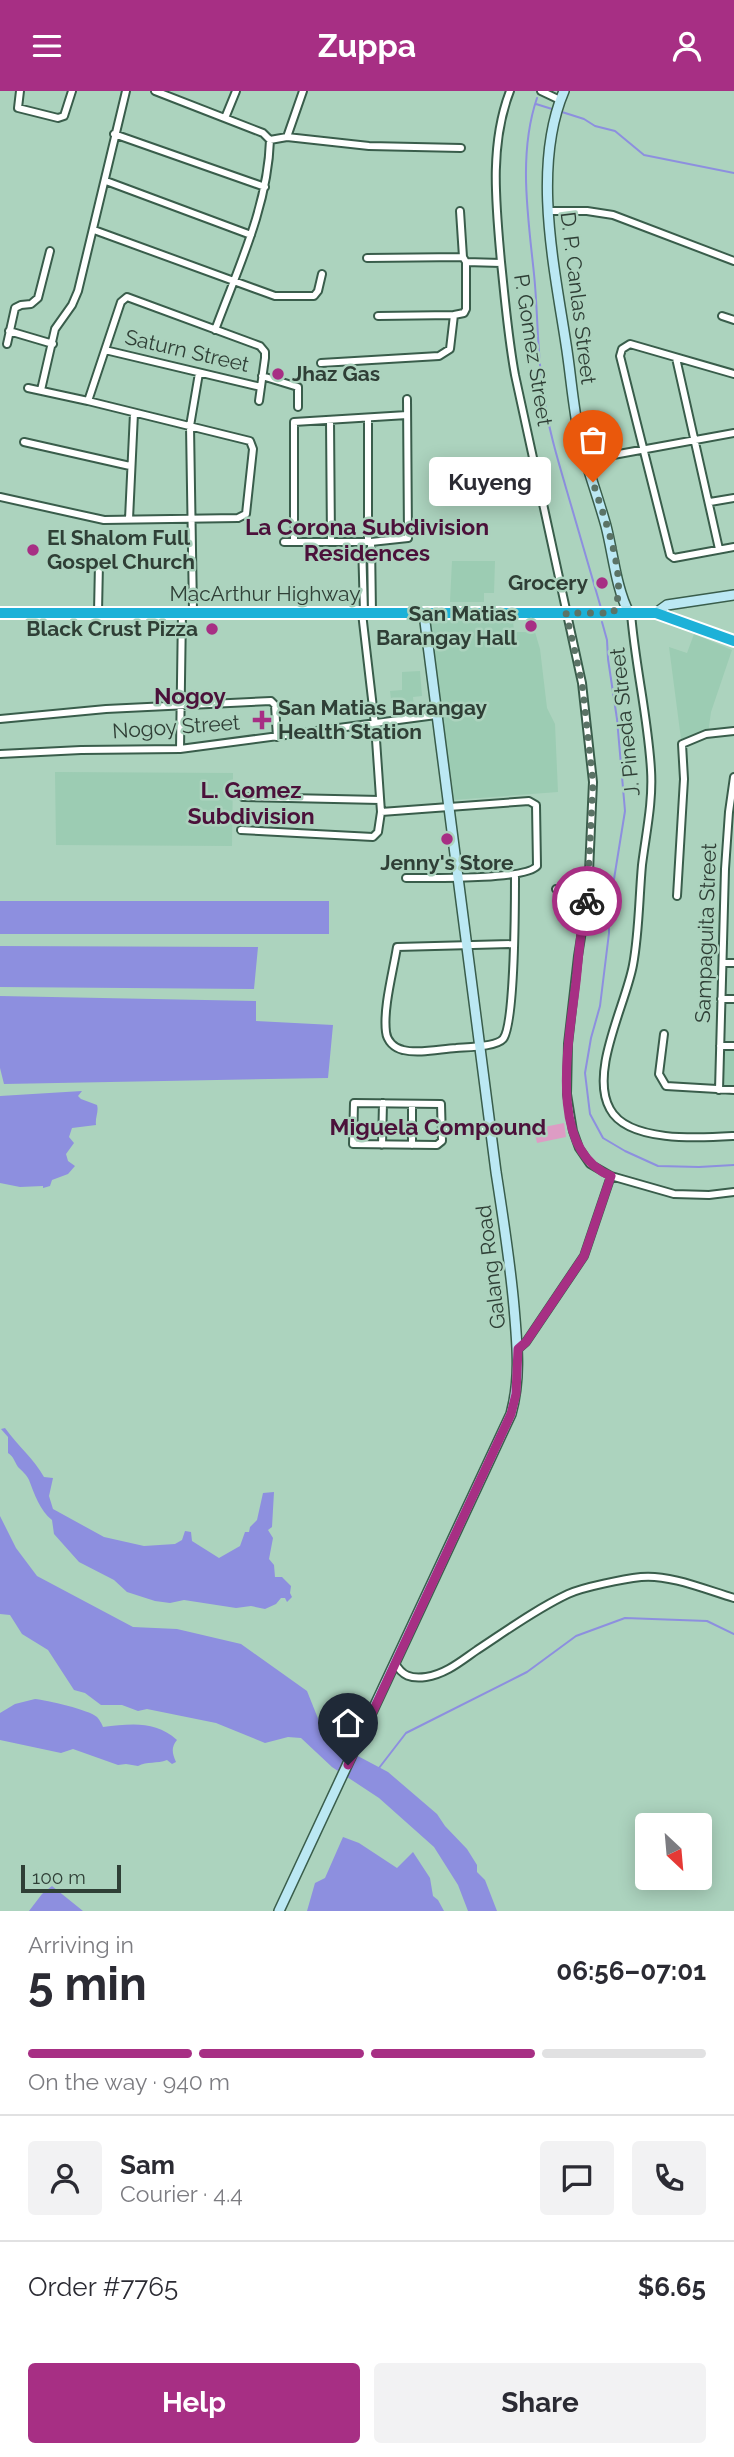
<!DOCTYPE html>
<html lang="en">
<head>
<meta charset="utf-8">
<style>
  :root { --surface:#fff; --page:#f2f2f3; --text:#2b2b33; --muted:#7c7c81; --line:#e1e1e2; --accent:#a72f84 }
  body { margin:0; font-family:Raleway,sans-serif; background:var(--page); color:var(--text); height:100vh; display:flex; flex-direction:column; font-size:26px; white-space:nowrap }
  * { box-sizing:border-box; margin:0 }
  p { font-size:23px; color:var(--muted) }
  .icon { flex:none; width:38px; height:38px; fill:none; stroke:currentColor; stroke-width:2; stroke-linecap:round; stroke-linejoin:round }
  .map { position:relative; height:1820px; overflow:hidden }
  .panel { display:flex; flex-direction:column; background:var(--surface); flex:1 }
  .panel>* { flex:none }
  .needle { width:46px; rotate:154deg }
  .tools { position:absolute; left:635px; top:1722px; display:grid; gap:14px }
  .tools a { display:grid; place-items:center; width:77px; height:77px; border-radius:7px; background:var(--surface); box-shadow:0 4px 18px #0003; font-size:35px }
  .scale { position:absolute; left:21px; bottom:18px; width:100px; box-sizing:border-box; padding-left:7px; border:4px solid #2f3f36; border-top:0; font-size:19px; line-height:24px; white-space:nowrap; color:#2f3f36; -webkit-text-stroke:5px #acd3be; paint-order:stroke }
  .pin { position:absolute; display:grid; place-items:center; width:60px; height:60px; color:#fff; margin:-72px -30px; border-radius:50% 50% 50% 0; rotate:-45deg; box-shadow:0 0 7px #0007 }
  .pin .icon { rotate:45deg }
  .courier { position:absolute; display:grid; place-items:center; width:70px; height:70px; margin:-35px; border:5px solid #a72f84; border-radius:50%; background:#fff; color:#222; box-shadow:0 2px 9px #0007 }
  .bubble { position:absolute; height:49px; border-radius:7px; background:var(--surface); box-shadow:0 4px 18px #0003; font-size:23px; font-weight:700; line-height:49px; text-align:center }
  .head em { font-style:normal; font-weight:700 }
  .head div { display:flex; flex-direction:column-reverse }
  .head { display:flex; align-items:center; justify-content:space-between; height:119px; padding:0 28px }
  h1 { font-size:46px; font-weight:700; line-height:52px }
  .bar { display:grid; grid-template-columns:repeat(4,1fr); gap:10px 7px; align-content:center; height:84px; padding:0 28px }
  .bar i { height:9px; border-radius:5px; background:var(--line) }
  .bar .current { background:var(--accent) }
  .bar p { grid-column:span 4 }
  .line { display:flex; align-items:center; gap:18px; padding:0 28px; border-top:2px solid var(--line) }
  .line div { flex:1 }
  .round { display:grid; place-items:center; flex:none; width:74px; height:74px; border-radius:7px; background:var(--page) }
  .action { display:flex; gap:14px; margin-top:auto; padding:14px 28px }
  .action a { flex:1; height:80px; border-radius:7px; background:var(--accent); color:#fff; font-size:28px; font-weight:700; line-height:80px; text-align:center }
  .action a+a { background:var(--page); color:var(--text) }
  header { display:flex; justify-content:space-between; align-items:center; height:91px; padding:0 28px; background:var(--accent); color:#fff; font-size:32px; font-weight:700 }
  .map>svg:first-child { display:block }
  .built { fill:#9cccb3 }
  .green { fill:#dd9cc4 }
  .water { fill:#8d8fdf }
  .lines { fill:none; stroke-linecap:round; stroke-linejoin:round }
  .stream { stroke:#8d8fdf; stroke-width:2 }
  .street-casing { stroke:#395d4b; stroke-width:10 }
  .secondary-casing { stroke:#395d4b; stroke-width:12 }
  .highway-casing { stroke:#fff; stroke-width:14 }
  .street { stroke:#fff; stroke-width:6 }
  .secondary { stroke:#bbe8f3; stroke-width:9 }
  .highway { stroke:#1db1d8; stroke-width:10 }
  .done { stroke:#5b7366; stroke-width:7; stroke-dasharray:0 12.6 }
  .route { stroke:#a72f84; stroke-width:9 }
  .poi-dot { fill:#a72f84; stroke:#acd3be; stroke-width:2.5 }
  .labels { text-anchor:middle; stroke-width:5; stroke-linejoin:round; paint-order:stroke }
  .street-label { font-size:21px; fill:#2f3f36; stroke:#acd3be }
  .poi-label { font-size:21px; font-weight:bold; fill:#2f3f36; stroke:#acd3be; text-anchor:start }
  .neighbourhood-label { font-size:23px; font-weight:bold; fill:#4b113a; stroke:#acd3be }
</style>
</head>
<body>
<header><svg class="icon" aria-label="menu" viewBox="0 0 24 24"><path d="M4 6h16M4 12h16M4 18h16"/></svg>Zuppa<svg class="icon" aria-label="person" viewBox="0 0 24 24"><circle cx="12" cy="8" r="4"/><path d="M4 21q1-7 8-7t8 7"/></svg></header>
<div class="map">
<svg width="734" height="1820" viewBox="0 0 734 1820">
  <rect width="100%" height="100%" fill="#acd3be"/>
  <path class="built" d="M452 470H495L494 502H484V511H450Z
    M513 529 514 541H535L540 558 547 617 555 633 558 701 453 709 430 534 432 530Z
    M694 543 732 559 711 621 708 643 681 648 669 556 687 562Z
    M420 580 422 605 413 606 414 616 392 617 390 600 402 599V581Z
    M55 681 233 682 232 755 56 754Z
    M724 956 734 957V996H723Z"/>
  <path class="green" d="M564 1032 566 1046 537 1052 534 1038Z"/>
  <path class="water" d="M0 810H329V843H0Z
    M0 855 258 856 254 898 0 896Z
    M0 905 256 910V930L333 934 328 987 4 993 0 977Z
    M82 1000 78 1005 81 1008 97 1014C99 1021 95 1026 96 1034L72 1037 69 1046 74 1052 66 1063 68 1070 75 1075 68 1083 52 1089 50 1095 43 1097V1095L20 1096 0 1092V1005Z
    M5 1337C18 1355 34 1368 44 1386L53 1387 49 1405 53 1418 104 1446 144 1455 175 1453 182 1449 185 1440 191 1441 192 1450 219 1467 240 1455 245 1441H249L250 1436 257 1429 263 1402 274 1401 272 1436 268 1439 273 1447 269 1468 274 1474 275 1486H282L291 1495 290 1502 292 1506 287 1511 285 1507H281L276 1513 265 1518 251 1515 236 1517 184 1509 170 1512 155 1510 127 1501 114 1489 79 1471 54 1443 52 1429C40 1420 34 1402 29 1389 27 1384 22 1380 18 1376 14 1370 14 1366 8 1362V1346L1 1338Z
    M0 1425 16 1457 37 1485 133 1536 177 1538 241 1553 307 1600 319 1630 337 1654 388 1681 437 1723 445 1735 467 1758 477 1774V1781L485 1789 497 1820H468L458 1794 434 1756 379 1707 332 1676 301 1647 288 1646 265 1652 216 1632 147 1618 138 1620 122 1614H101L85 1602 74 1599 48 1559 22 1543 10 1524 0 1523Z
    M35 1608C46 1609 90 1619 97 1626 99 1628 102 1633 103 1636 130 1633 155 1629 177 1649 171 1656 172 1662 176 1671L172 1673 167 1669C157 1673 147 1670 138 1675L126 1673 118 1674 73 1658 61 1662 0 1649V1622L15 1613Z
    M343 1746 359 1752 397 1777 413 1761 430 1787 433 1805 438 1809 444 1820H307L315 1792 325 1787Z
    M52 1795 83 1820H29L42 1803Z"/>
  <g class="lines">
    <path class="stream" d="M537 7C518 63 528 125 534 183 538 221 537 261 543 300 548 339 560 376 571 414 581 448 591 482 601 517
      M536 13 552 18
      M562 21 584 28 595 35 615 40 644 64 734 82
      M602 531 607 549 608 568 617 628 625 720 609 819V842L600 915 591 947 585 982 590 1023 603 1047 625 1060 658 1075 699 1076 734 1074
      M379 1677 406 1642 527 1581 576 1545 625 1527 707 1530 734 1543"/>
    <g class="street-casing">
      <path id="street" d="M20 0 18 17 58 27 64 25 72 0
        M155 0 263 42 270 49C268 115 238 177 215 239
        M510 0C489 54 496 114 501 171 505 209 508 246 515 284L582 592 593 691 588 803 578 865 568 953 567 1003 573 1040 579 1057 590 1073 611 1085 674 1103 709 1104 734 1101
        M541 0 560 9
        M225 27 236 0
        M114 43 265 96
        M287 46 303 0
        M270 49 287 46 369 55 461 57
        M106 90 251 144
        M549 120H587L613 124 734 170
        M94 139 275 205H314L318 200 322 183
        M367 167 463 166
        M466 171 501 172
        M378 225 454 224
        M722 225 734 229
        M9 240 53 253
        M7 253 15 217 21 214 31 213 38 207 50 160
        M105 259 261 296
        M676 267 719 458
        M321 272 439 265 450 258 454 224 464 222 466 218V171L463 166 460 120
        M734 283 630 253 622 258 620 265 670 464 674 467 734 456
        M262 285 298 296V316
        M41 299 55 238 72 214 78 200 126 0
        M88 310 121 211 127 206 260 255 265 261V267L259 310
        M330 329 331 450
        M24 351 130 375
        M586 369 734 342
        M0 406 104 429 238 427 246 423 253 358 250 350 88 310 28 297
        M710 411 734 407
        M129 428 134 322
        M284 451H371L408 447 407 308
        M294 451V331L407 324
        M362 451 364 522
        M368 451V327
        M371 451 372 523
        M193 520 190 335 199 282
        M98 521 99 472
        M631 522C635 574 648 626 651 679 653 711 646 742 642 774 639 807 639 842 633 874 626 913 589 981 610 1018 628 1052 701 1047 734 1045
        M0 628 106 618 271 610 275 614 277 646
        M180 658 182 521
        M0 663 81 659 180 658 436 624
        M243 706 380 709
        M381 721 529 710 536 714 537 775C526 789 428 787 406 787
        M241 739 373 746 378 741 381 721 375 634 362 522
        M556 798 588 803
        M677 805 684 688 682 653 706 643 734 640
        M514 853 397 856C393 881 383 917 386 941 387 950 394 957 403 959 419 963 440 958 456 957 467 956 496 956 503 948 515 934 515 808 515 784
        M723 872H734
        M721 908H734
        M664 943 659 983 666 995 734 999
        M720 955H734
        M719 999 725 778 729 721 734 686
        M354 1012 441 1013 442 1050 437 1054 353 1053Z
        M442 1037H492
        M382 1054 383 1012
        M412 1054V1013
        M518 1258 526 1251 584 1165 611 1085
        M395 1572C402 1585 411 1588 426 1586 446 1583 461 1570 477 1559 506 1540 536 1518 568 1503 583 1496 624 1488 641 1486 669 1483 707 1499 734 1507"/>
    </g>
    <g class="secondary-casing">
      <path id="secondary" d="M564 0C532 75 554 175 566 253 571 284 573 317 580 348 587 377 598 406 606 435 613 462 616 497 629 522
        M656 522 667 514 734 504
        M279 1820 511 1323C521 1287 517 1252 514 1216 510 1170 503 1126 496 1081L424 523"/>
    </g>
    <g class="highway-casing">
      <path id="highway" d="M0 522H656L734 550"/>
    </g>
    <use href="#street" class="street"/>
    <use href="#secondary" class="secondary"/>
    <use href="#highway" class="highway"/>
  </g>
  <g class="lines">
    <path class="done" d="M587 810 593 691 582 592 566 522H613C630 489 603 425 593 391"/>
    <path class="route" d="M348 1674 511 1323 516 1303 518 1258 526 1251 584 1165 611 1085C545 1059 570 945 576 891 579 864 580 837 587 810"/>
  </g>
  <g class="poi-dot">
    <circle cx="278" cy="283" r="7"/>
    <circle cx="33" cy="459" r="7"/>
    <circle cx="602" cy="492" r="7"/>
    <circle cx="531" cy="535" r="7"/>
    <circle cx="212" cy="538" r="7"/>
    <path d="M258.5 618.5h7v7h7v7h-7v7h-7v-7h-7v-7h7z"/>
    <circle cx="447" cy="748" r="7"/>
  </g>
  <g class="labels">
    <g class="street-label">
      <text transform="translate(578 207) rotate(83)" y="7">D. P. Canlas Street</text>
      <text transform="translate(533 259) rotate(81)" y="7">P. Gomez Street</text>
      <text transform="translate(187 260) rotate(13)" y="7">Saturn Street</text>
      <text x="265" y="510">MacArthur Highway</text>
      <text transform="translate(625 631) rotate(-96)" y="7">J. Pineda Street</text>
      <text transform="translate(176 636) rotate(-4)" y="7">Nogoy Street</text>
      <text transform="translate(706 842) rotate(-88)" y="7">Sampaguita Street</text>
      <text transform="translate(491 1176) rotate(-97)" y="7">Galang Road</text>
    </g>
    <g class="poi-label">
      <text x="292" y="290">Jhaz Gas</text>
      <text x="47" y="454">El Shalom Full<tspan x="47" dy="24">Gospel Church</tspan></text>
      <text x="588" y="499" text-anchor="end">Grocery</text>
      <text x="517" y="530" text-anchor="end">San Matias<tspan x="517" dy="24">Barangay Hall</tspan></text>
      <text x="198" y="545" text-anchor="end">Black Crust Pizza</text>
      <text x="278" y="624">San Matias Barangay<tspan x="278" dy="24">Health Station</tspan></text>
      <text x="447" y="779" text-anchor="middle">Jenny's Store</text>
    </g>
    <g class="neighbourhood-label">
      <text x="367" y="444">La Corona Subdivision<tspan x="367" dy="26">Residences</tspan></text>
      <text x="190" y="613">Nogoy</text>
      <text x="251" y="707">L. Gomez<tspan x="251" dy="26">Subdivision</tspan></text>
      <text x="438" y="1044">Miguela Compound</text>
    </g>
  </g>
</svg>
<div class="tools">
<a><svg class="needle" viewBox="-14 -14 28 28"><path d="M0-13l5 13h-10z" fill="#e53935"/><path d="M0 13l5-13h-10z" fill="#7c7c81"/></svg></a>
</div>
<div class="scale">100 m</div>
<div class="pin" style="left:593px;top:391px;background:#ea580c"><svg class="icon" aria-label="bag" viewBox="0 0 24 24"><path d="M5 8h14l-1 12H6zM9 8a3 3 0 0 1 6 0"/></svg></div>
<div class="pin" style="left:348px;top:1674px;background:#1f2937"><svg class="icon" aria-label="home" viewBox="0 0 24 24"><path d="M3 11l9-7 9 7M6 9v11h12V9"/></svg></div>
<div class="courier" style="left:587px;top:810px"><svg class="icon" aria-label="bike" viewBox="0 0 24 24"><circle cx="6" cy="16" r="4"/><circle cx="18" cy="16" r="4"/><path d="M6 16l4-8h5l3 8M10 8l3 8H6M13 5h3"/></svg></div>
<div class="bubble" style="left:429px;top:366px;width:122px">Kuyeng</div>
</div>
<section class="panel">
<div class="head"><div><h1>5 min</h1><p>Arriving in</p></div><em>06:56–07:01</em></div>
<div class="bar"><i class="current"></i><i class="current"></i><i class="current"></i><i></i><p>On the way · 940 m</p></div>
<div class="line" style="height:126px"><a class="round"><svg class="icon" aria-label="person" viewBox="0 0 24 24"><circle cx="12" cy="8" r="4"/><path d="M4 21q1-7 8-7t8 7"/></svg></a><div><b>Sam</b><p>Courier · 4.4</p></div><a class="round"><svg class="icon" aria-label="chat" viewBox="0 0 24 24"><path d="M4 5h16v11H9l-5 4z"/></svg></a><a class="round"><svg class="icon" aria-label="phone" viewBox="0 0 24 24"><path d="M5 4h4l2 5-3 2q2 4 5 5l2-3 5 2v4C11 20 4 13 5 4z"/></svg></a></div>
<div class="line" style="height:91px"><div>Order #7765</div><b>$6.65</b></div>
<div class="action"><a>Help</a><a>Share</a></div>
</section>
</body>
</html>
